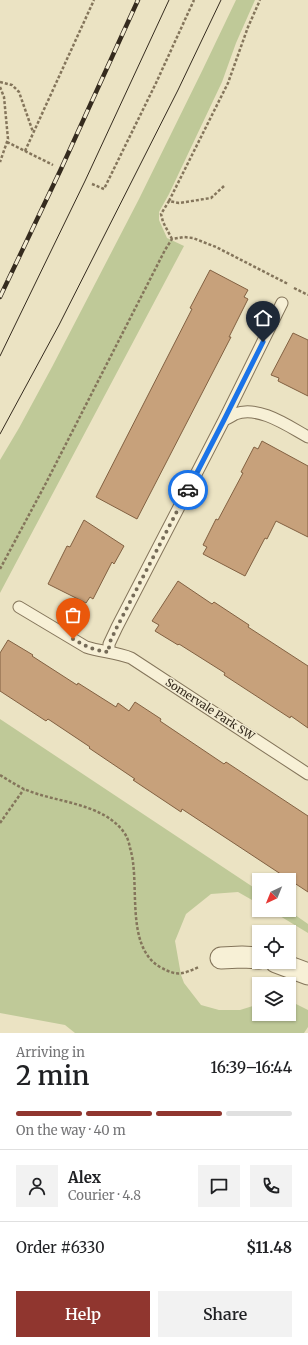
<!DOCTYPE html>
<html lang="en">
<head>
<meta charset="utf-8">
<style>
  :root { --surface:#fff; --page:#f2f2f2; --text:#202124; --muted:#757577; --line:#e0e0e0; --accent:#90362f }
  body { margin:0; font-family:Merriweather,serif; background:var(--page); color:var(--text); height:100vh; display:flex; flex-direction:column; font-size:15px; white-space:nowrap }
  * { box-sizing:border-box; margin:0 }
  p { font-size:13px; color:var(--muted) }
  .icon { flex:none; width:22px; height:22px; fill:none; stroke:currentColor; stroke-width:2; stroke-linecap:round; stroke-linejoin:round }
  .map { position:relative; height:1033px; overflow:hidden }
  .sheet { display:flex; flex-direction:column; background:var(--surface); flex:1 }
  .sheet>* { flex:none }
  .needle { width:26px; rotate:223deg }
  .tools { position:absolute; left:252px; top:873px; display:grid; gap:8px }
  .tools a { display:grid; place-items:center; width:44px; height:44px; border-radius:0px; background:var(--surface); box-shadow:0 1px 3px #0004; font-size:20px }
  .pin { position:absolute; display:grid; place-items:center; width:34px; height:34px; color:#fff; margin:-41px -17px; border-radius:50% 50% 50% 0; rotate:-45deg; box-shadow:0 0 4px #0007 }
  .pin .icon { rotate:45deg }
  .courier { position:absolute; display:grid; place-items:center; width:40px; height:40px; margin:-20px; border:3px solid #1a73e8; border-radius:50%; background:#fff; color:#222; box-shadow:0 1px 5px #0007 }
  .head em { font-style:normal; font-weight:600 }
  .head div { display:flex; flex-direction:column-reverse }
  .head { display:flex; align-items:center; justify-content:space-between; height:68px; padding:0 16px }
  h1 { font-size:26px; font-weight:600; line-height:30px }
  .bar { display:grid; grid-template-columns:repeat(4,1fr); gap:6px 4px; align-content:center; height:48px; padding:0 16px }
  .bar i { height:5px; border-radius:3px; background:var(--line) }
  .bar .on { background:var(--accent) }
  .bar p { grid-column:span 4 }
  .line { display:flex; align-items:center; gap:10px; padding:0 16px; border-top:1px solid var(--line) }
  .line div { flex:1 }
  .round { display:grid; place-items:center; flex:none; width:42px; height:42px; border-radius:0px; background:var(--page) }
  .cta { display:flex; gap:8px; margin-top:auto; padding:8px 16px }
  .cta a { flex:1; height:46px; border-radius:0px; background:var(--accent); color:#fff; font-size:16px; font-weight:600; line-height:46px; text-align:center }
  .cta a+a { background:var(--page); color:var(--text) }
  .map>svg:first-child { display:block }
  .green { fill:#bfc998 }
  .building { fill:#c7a17b; stroke:#826142 }
  .lines { fill:none; stroke-linecap:round; stroke-linejoin:round }
  .lane-casing { stroke:#84755b; stroke-width:13 }
  .street-casing { stroke:#84755b; stroke-width:23 }
  .path { stroke:#84755b; stroke-width:2.5; stroke-dasharray:3 2; stroke-linecap:butt }
  .lane { stroke:#f7f0d6; stroke-width:11 }
  .street { stroke:#f7f0d6; stroke-width:21 }
  .tram { stroke:#352b1e; stroke-width:1 }
  .rail-casing { stroke:#352b1e; stroke-width:4.5 }
  .rail { stroke:#f3ecd2; stroke-width:3; stroke-dasharray:9; stroke-linecap:butt }
  .done { stroke:#756b58; stroke-width:4; stroke-dasharray:0 7.2 }
  .route { stroke:#1a73e8; stroke-width:5 }
  .labels { text-anchor:middle; stroke-width:3; stroke-linejoin:round; paint-order:stroke }
  .street-label { font-size:11px; fill:#352b1e; stroke:#f3ecd2 }
</style>
</head>
<body>
<div class="map">
<svg width="308" height="1033" viewBox="0 0 308 1033">
  <rect width="100%" height="100%" fill="#ebe3c3"/>
  <path class="green" d="M236 0H255L236 43 222 82 169 194 159 212V220L167 238 184 246 0 593V460L19 428 52 367 139 199 203 69Z
    M0 719 259 891V904L238 892 211 894 186 914 175 941 181 975 184 983 201 1005 219 1010H240L259 1004V1014H289V1002H292L308 1010V1027L304 1033H75L65 1025 0 1013Z
    M270 910H288L308 924V933Z"/>
  <path class="building" d="M210 270 248 290 244 297 248 299 229 337H231L137 519 96 497 192 309 190 308Z
    M293 333 308 340V396L278 381 279 378 271 375Z
    M262 441 308 466V537L276 521 267 539 265 538 245 576 203 554 207 547 203 545 216 519 218 520 243 473 241 472 254 447 258 449Z
    M84 520 124 546 114 564 112 562 93 599 90 597 86 603 48 584 67 546 70 547Z
    M178 581 212 604 214 602 249 625 248 627 308 666V728L291 716 290 718 224 675 225 673 179 644 178 645 155 631 159 625 152 621Z
    M8 640 33 655 32 656 77 685 78 683 116 707 118 703 129 711 135 702 161 719 160 721 224 764 226 762 308 816V892L182 809 181 812 133 780 135 779 89 748 90 747 48 719 46 721 0 691V653Z"/>
  <g class="lines">
    <g class="lane-casing">
      <path id="lane" d="M224 420C228 418 232 416 235 414 259 405 288 426 308 437
        M19 607 86 647C101 652 116 652 131 658L308 774
        M109 652V644L117 627 224 420 282 303"/>
    </g>
    <g class="street-casing">
      <path id="street" d="M221 958 242 957 259 958
        M276 962 308 974"/>
    </g>
    <path class="path" d="M0 82 12 85 19 92 33 132
      M0 87 4 97 8 139 0 162
      M7 142 53 165
      M25 151 94 0
      M92 184 104 189 156 83 194 0
      M169 201 228 83 248 27 260 0
      M172 239 163 222 161 214 169 201 179 203 211 198 224 186
      M294 288 308 295
      M0 569 46 483 165 250 172 239 184 237 193 238 216 247 288 284
      M0 775C8 780 16 785 24 789 56 803 100 802 123 831 127 836 129 842 130 848 141 882 124 946 160 967 178 977 182 974 199 967
      M0 823 24 789"/>
    <use href="#lane" class="lane"/>
    <use href="#street" class="street"/>
    <path class="tram" d="M0 356 85 181 169 0
      M0 434 59 325 178 90 221 0"/>
    <g class="rail-casing">
      <path id="rail" d="M0 297 61 169 138 0"/>
    </g>
    <use href="#rail" class="rail"/>
  </g>
  <g class="lines">
    <path class="done" d="M73 639C85 646 95 651 109 652V644L117 627 188 490"/>
    <path class="route" d="M188 490 224 420 263 342"/>
  </g>
  <g class="labels">
    <g class="street-label">
      <text transform="translate(210 709) rotate(33)" y="4">Somervale Park SW</text>
    </g>
  </g>
</svg>
<div class="tools">
<a><svg class="needle" viewBox="-14 -14 28 28"><path d="M0-13l5 13h-10z" fill="#e53935"/><path d="M0 13l5-13h-10z" fill="#757577"/></svg></a>
<a><svg class="icon" aria-label="locate" viewBox="0 0 24 24"><circle cx="12" cy="12" r="6"/><path d="M12 2v4M12 18v4M2 12h4M18 12h4"/></svg></a>
<a><svg class="icon" aria-label="layers" viewBox="0 0 24 24"><path d="M12 4l9 5-9 5-9-5zM3 14l9 5 9-5"/></svg></a>
</div>
<div class="pin" style="left:73px;top:639px;background:#ea580c"><svg class="icon" aria-label="bag" viewBox="0 0 24 24"><path d="M5 8h14l-1 12H6zM9 8a3 3 0 0 1 6 0"/></svg></div>
<div class="pin" style="left:263px;top:342px;background:#1f2937"><svg class="icon" aria-label="home" viewBox="0 0 24 24"><path d="M3 11l9-7 9 7M6 9v11h12V9"/></svg></div>
<div class="courier" style="left:188px;top:490px"><svg class="icon" aria-label="car" viewBox="0 0 24 24"><path d="M5 17H2v-5l4-1 3-4h7l3 4 3 1v5h-3M9 17h6M6 11h13"/><circle cx="7" cy="17" r="2"/><circle cx="17" cy="17" r="2"/></svg></div>
</div>
<section class="sheet">
<div class="head"><div><h1>2 min</h1><p>Arriving in</p></div><em>16:39–16:44</em></div>
<div class="bar"><i class="on"></i><i class="on"></i><i class="on"></i><i></i><p>On the way · 40 m</p></div>
<div class="line" style="height:72px"><a class="round"><svg class="icon" aria-label="person" viewBox="0 0 24 24"><circle cx="12" cy="8" r="4"/><path d="M4 21q1-7 8-7t8 7"/></svg></a><div><b>Alex</b><p>Courier · 4.8</p></div><a class="round"><svg class="icon" aria-label="chat" viewBox="0 0 24 24"><path d="M4 5h16v11H9l-5 4z"/></svg></a><a class="round"><svg class="icon" aria-label="phone" viewBox="0 0 24 24"><path d="M5 4h4l2 5-3 2q2 4 5 5l2-3 5 2v4C11 20 4 13 5 4z"/></svg></a></div>
<div class="line" style="height:52px"><div>Order #6330</div><b>$11.48</b></div>
<div class="cta"><a>Help</a><a>Share</a></div>
</section>
</body>
</html>
